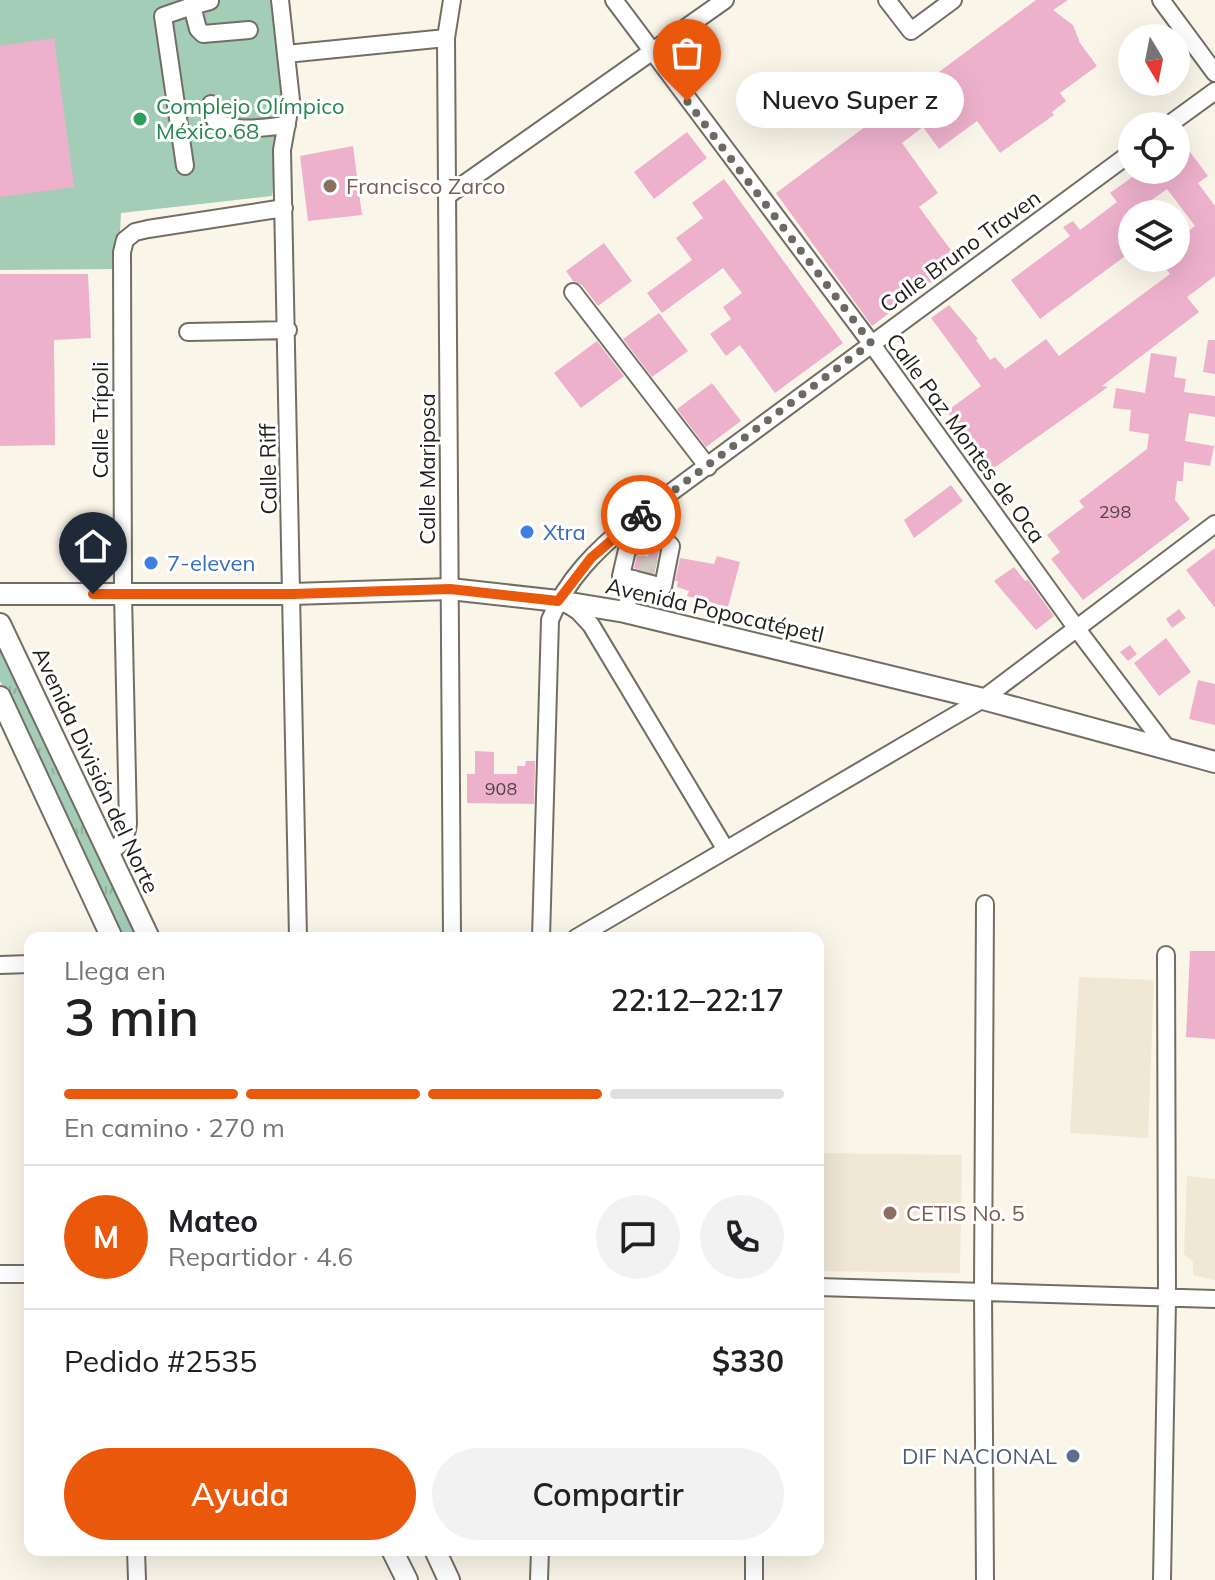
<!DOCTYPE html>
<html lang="es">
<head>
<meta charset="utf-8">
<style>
  :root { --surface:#fff; --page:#f2f2f2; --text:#202124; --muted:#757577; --line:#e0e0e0; --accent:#ea580c }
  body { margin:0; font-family:Mulish,sans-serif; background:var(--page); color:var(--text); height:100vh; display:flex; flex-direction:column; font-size:30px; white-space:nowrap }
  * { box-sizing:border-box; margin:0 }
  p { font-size:26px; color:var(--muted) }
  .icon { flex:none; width:44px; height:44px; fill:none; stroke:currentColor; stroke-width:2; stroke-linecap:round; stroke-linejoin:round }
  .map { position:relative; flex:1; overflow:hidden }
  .details { position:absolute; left:24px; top:932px; width:800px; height:624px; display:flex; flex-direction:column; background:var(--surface); border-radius:16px; box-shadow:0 8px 32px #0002 }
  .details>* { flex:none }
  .needle { width:52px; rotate:170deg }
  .buttons { position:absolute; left:1118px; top:24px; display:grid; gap:16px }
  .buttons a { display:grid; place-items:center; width:72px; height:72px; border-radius:50%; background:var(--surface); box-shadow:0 8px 32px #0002; font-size:40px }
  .pin { position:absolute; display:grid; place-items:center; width:68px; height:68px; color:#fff; margin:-82px -34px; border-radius:50% 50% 50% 0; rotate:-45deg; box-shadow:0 0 8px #0007 }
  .pin .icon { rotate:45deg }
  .courier { position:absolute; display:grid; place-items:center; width:80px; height:80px; margin:-40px; border:6px solid #ea580c; border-radius:50%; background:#fff; color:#222; box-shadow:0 2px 10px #0007 }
  .bubble { position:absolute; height:56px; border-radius:28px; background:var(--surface); box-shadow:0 8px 32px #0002; font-size:26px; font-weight:600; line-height:56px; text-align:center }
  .overview em { font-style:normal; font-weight:600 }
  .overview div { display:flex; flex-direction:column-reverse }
  .overview { display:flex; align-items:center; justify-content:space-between; height:136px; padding:0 40px }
  h1 { font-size:52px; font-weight:600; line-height:60px }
  .bar { display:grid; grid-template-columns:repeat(4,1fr); gap:12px 8px; align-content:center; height:96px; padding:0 40px }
  .bar i { height:10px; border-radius:6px; background:var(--line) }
  .bar .current { background:var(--accent) }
  .bar p { grid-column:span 4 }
  .line { display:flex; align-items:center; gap:20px; padding:0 40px; border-top:2px solid var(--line) }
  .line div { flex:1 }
  .round { display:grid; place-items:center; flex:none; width:84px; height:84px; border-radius:42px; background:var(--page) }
  .cta { display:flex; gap:16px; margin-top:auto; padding:16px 40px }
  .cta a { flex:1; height:92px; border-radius:48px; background:var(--accent); color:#fff; font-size:32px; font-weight:600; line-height:92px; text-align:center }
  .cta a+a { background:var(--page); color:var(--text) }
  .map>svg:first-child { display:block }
  .built { fill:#f0e7d5 }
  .grass { fill:url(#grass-tufts) }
  .pitch { fill:#a3cdb6 }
  .building { fill:#eeb1cc }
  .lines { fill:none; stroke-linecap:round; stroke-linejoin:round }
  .minor-tunnel { stroke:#cecac0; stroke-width:16; stroke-dasharray:16 8; stroke-linecap:butt }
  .minor-casing { stroke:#726e64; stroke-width:20 }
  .major-casing { stroke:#726e64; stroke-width:24 }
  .minor { stroke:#fff; stroke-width:16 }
  .major { stroke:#fff; stroke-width:20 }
  .done { stroke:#6c6962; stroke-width:8; stroke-dasharray:0 14.4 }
  .route { stroke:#ea580c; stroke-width:10 }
  .leisure-dot { fill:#2e9e5b; stroke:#fff; stroke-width:3 }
  .education-dot { fill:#8d6e63; stroke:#fff; stroke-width:3 }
  .shop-dot { fill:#3f7fe0; stroke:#fff; stroke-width:3 }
  .service-dot { fill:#5c6f8a; stroke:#fff; stroke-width:3 }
  .labels { text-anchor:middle; stroke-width:6; stroke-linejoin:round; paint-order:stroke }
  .number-label { font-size:18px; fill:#544346 }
  .leisure-label { font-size:22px; fill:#27864d; stroke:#fff; text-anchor:start }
  .education-label { font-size:22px; fill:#785e54; stroke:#fff; text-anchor:start }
  .street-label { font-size:22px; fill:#201e1a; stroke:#fff }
  .shop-label { font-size:22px; fill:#366cbe; stroke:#fff; text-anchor:start }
  .service-label { font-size:22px; fill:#4e5e75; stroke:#fff; text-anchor:end }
</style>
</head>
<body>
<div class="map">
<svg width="1215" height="1580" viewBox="0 0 1215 1580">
  <defs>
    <pattern id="grass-tufts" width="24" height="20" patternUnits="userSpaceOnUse" patternTransform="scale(2)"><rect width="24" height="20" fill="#a3cdb6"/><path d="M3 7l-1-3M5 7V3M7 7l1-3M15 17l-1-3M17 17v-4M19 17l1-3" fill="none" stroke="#8cb09c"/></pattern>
  </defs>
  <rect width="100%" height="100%" fill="#faf5e9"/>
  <path class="built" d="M1079 977 1154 980 1148 1138 1070 1133Z
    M818 1153 962 1155 960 1273 818 1271Z
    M1187 1176 1215 1179V1280L1193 1275V1262L1184 1254Z"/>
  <path class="grass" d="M0 641 139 938H123L0 681Z"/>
  <path class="pitch" d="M0 0H273L283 98 272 196 121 213 118 269 0 270Z"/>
  <path class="building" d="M1036 0H1068L1053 10 1073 25 1080 43 1097 66 1060 93 1066 101 1052 112 1054 115 1000 153 977 121 939 149 923 127 902 143 938 193 919 207 959 261 872 326 776 193Z
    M54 38 74 187 0 197V46Z
    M687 132 707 158 654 199 634 172Z
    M1176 133 1208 176 1198 183 1215 206V276L1187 297 1199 312 1102 386 1108 387 991 470 947 411 981 386 931 318 949 305 978 339 976 340 990 360 995 357 1005 369 1046 339 1059 356 1170 274 1158 258H1176V240L1195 226 1167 189 1132 214V251L1040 319 1011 280 1070 236 1063 227 1073 221 1080 230 1117 202 1110 193 1142 170H1176Z
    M353 146 362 215 308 221 300 156Z
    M724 179 843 343 775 393 740 345 726 356 710 334 731 319 723 307 742 293 723 268 662 313 647 293 692 260 676 238 703 218 692 203Z
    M604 243 632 281 598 306 582 285 573 281 566 271Z
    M0 274H88L91 338 54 340 55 445 0 446Z
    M659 313 688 351 652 377 623 339Z
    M1208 340H1215V374L1203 372Z
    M597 341 624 376 581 408 554 373Z
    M1151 353 1177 357 1174 377 1186 379 1184 392 1215 396V417L1189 413 1185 441 1214 446 1210 466 1184 462 1183 481H1177L1175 500 1190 519 1083 600 1051 559 1060 552 1047 535 1084 507 1079 501 1147 449 1149 434 1129 431 1131 410 1113 408 1116 388 1145 393Z
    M712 383 741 421 706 447 677 409Z
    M951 485 963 501 914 538 904 520Z
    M1215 548V608L1186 570Z
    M650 549 659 551 654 573 634 568 637 556 648 557Z
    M717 556 740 562 728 607 687 596 689 591 677 587 678 581H675L680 558 714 564Z
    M1014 567 1025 581 1028 580 1054 616 1036 630 994 581Z
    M1179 609 1186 618 1172 628 1166 619Z
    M1166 638 1191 672 1159 696 1134 663Z
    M1130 645 1137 654 1128 661 1120 652Z
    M1198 680 1215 684V725L1189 719Z
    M475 751 494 752V774H517V766H525L526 761H535L534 804 467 803V774H475Z
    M1190 951H1215V1039L1186 1037Z"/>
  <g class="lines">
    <path class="minor-tunnel" d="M646 573 654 543"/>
    <g class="minor-casing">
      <path id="minor" d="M280 0 291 100 282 150 298 938
        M452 0 446 38 452 938
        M614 0 871 343 1077 629 1167 748
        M887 0 911 31 953 0
        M1161 0 1215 73
        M210 1 192 6 198 29 203 34 249 30
        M286 54 446 38
        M211 104 215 120C235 134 264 127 287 125
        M1167 126 1215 91
        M185 166 163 16 192 6
        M447 196 725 0
        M573 292 708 467
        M188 332 288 330
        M631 522 645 536 667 542 671 546 663 587 621 576 627 550 645 536
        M567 604 578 611 591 625 726 850
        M625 612 634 579
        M109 853C122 844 126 839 128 824L123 594 122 252 125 240 135 232 148 229 284 208
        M541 938 550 620C566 580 597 549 631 522L1132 152
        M576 938 983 699 1215 524
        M0 965 30 964
        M0 1274H30
        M818 1287 1215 1299
        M136 1550 137 1580
        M754 1550V1580
        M539 1580 540 1550
        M985 1580 983 1293 985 904
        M1162 1580 1167 1299 1166 955"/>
    </g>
    <g class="major-casing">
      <path id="major" d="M0 594H292L450 589 558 601 625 612 983 699 1215 762
        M0 624 149 938
        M0 697 112 938
        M392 1550 407 1580
        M435 1550 449 1580"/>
    </g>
    <use href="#minor" class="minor"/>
    <use href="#major" class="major"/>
  </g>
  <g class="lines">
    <path class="done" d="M641 515 871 343 687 101"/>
    <path class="route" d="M93 594H292L450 589 558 601 591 558 641 515"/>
  </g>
  <circle class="leisure-dot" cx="140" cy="119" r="8"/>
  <g class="education-dot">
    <circle cx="330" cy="186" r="8"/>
    <circle cx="890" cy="1213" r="8"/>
  </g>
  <g class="shop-dot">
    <circle cx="527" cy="532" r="8"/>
    <circle cx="151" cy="563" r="8"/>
  </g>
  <circle class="service-dot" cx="1073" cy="1456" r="8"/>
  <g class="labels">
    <g class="number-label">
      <text x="1115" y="518">298</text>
      <text x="501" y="795">908</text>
    </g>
    <g class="leisure-label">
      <text x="156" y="114">Complejo Olímpico<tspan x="156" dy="25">México 68</tspan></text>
    </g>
    <g class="education-label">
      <text x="346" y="194">Francisco Zarco</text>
      <text x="906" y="1221">CETIS No. 5</text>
    </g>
    <g class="street-label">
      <text transform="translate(960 251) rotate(-36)" y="8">Calle Bruno Traven</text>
      <text transform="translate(100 420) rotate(-90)" y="8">Calle Trípoli</text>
      <text transform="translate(966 438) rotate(54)" y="8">Calle Paz Montes de Oca</text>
      <text transform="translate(268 469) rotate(-91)" y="8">Calle Riff</text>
      <text transform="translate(427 469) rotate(-90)" y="8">Calle Mariposa</text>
      <text transform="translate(715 610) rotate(13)" y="8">Avenida Popocatépetl</text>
      <text transform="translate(96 770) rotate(65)" y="8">Avenida División del Norte</text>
    </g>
    <g class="shop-label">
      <text x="543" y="540">Xtra</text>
      <text x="167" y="571">7-eleven</text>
    </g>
    <g class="service-label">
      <text x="1057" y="1464">DIF NACIONAL</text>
    </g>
  </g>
</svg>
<div class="buttons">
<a><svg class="needle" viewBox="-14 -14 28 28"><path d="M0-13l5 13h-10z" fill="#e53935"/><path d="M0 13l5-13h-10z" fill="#757577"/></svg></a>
<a><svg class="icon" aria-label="locate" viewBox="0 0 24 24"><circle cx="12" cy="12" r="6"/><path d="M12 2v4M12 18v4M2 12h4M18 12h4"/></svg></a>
<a><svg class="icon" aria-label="layers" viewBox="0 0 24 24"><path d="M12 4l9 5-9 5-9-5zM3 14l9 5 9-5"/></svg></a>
</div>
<div class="pin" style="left:687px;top:101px;background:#ea580c"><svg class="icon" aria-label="bag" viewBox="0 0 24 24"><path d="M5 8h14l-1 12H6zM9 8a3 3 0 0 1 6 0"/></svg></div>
<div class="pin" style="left:93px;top:594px;background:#1f2937"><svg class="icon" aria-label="home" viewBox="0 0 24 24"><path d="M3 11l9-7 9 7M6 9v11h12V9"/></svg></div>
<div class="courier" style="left:641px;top:515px"><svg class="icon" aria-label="bike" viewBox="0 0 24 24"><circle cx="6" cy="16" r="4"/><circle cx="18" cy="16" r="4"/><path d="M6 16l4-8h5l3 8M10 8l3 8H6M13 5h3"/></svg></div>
<div class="bubble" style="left:736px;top:72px;width:228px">Nuevo Super z</div>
<section class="details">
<div class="overview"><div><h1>3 min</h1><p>Llega en</p></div><em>22:12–22:17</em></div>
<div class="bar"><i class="current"></i><i class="current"></i><i class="current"></i><i></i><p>En camino · 270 m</p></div>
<div class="line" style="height:144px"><b class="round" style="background:var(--accent);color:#fff">M</b><div><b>Mateo</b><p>Repartidor · 4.6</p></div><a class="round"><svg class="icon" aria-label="chat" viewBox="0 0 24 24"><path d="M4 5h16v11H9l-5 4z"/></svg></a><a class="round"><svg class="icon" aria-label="phone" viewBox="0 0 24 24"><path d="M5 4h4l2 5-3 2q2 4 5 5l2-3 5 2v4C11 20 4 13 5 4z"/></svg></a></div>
<div class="line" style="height:104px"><div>Pedido #2535</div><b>$330</b></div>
<div class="cta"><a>Ayuda</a><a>Compartir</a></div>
</section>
</div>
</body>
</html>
